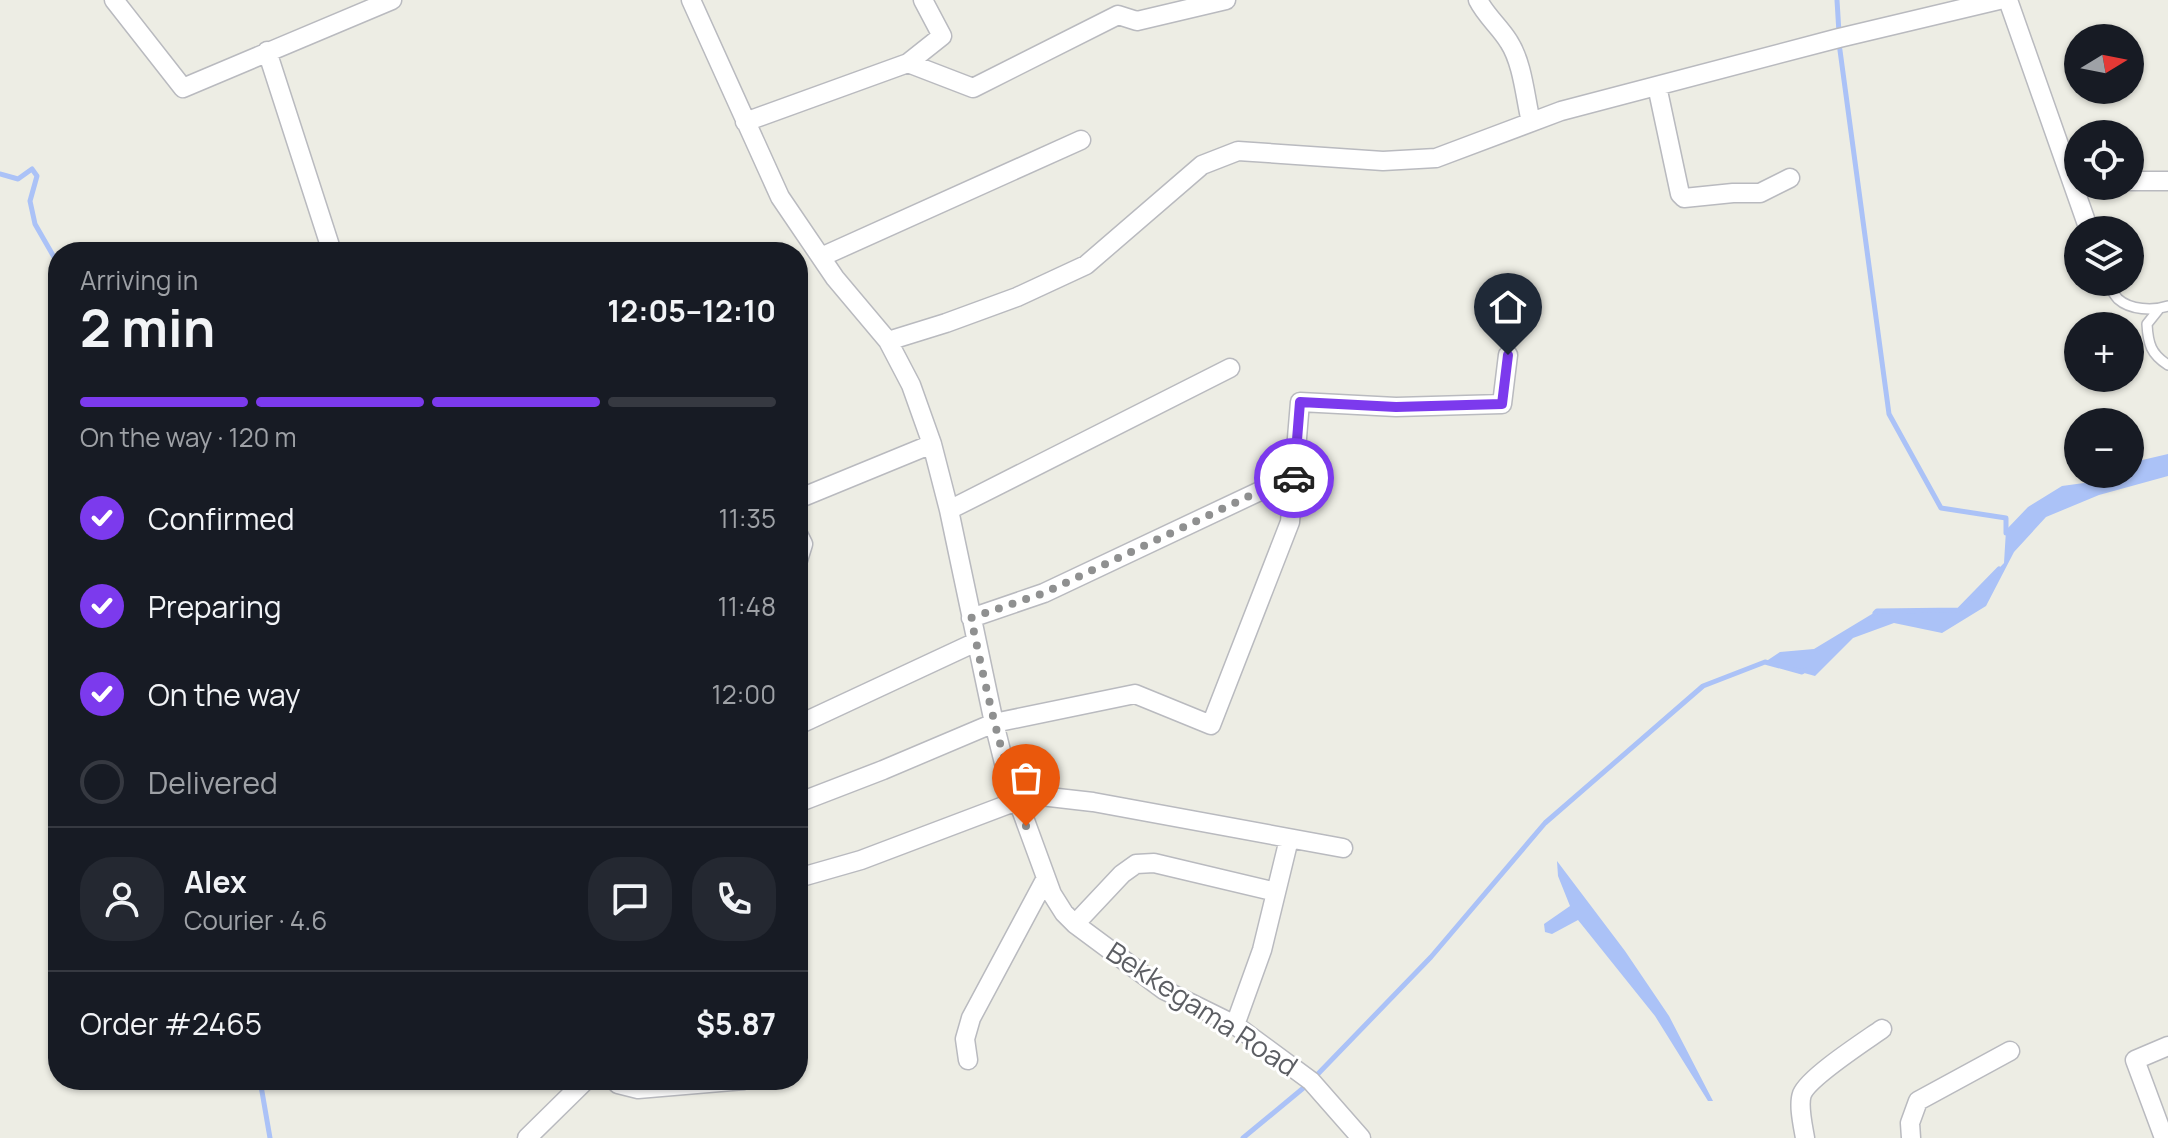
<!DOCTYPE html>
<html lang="en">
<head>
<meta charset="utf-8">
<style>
  :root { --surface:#171b24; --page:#242831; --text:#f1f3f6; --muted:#9ea1a6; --line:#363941; --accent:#7c3aed }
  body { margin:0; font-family:Manrope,sans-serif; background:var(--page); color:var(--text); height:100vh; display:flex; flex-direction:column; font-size:30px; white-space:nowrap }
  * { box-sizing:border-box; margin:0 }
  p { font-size:26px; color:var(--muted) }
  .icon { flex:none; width:44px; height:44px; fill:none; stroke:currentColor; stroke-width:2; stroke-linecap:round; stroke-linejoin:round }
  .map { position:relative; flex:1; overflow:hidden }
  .sheet { position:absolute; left:48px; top:242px; width:760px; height:848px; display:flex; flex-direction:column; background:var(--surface); border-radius:32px; box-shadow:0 2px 6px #0004 }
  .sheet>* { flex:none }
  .needle { width:52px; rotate:80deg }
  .buttons { position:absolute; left:2064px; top:24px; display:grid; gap:16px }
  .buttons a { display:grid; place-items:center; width:80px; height:80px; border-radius:50%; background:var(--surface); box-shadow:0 2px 6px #0004; font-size:40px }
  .pin { position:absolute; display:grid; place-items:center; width:68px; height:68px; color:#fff; margin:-82px -34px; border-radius:50% 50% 50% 0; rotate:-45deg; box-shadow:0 0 8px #0007 }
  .pin .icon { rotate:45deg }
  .courier { position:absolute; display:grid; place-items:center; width:80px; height:80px; margin:-40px; border:6px solid #7c3aed; border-radius:50%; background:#fff; color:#222; box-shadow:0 2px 10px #0007 }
  .headline em { font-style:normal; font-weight:700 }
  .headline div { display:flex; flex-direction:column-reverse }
  .headline { display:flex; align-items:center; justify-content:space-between; height:136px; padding:0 32px }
  h1 { font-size:52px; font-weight:700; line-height:60px }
  .bar { display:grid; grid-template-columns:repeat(4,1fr); gap:12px 8px; align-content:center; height:96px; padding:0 32px }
  .bar i { height:10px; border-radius:6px; background:var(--line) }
  .bar .current { background:var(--accent) }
  .bar p { grid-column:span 4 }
  .line { display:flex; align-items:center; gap:20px; padding:0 32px; border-top:2px solid var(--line) }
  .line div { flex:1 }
  .round { display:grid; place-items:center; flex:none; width:84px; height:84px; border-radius:32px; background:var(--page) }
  ol { padding:0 32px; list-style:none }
  li { display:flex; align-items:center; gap:24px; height:88px }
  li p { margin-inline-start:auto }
  li .icon { padding:8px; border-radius:50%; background:var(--accent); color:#fff; stroke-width:4 }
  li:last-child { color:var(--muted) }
  li i { width:44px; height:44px; border:4px solid var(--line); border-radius:50% }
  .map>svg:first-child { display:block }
  .water { fill:#abc2f7 }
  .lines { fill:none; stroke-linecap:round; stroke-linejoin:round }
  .stream { stroke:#abc2f7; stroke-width:5 }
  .lane-casing { stroke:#b9babf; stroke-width:12 }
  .street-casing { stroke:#b9babf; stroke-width:21 }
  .lane { stroke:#fff; stroke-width:9 }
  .street { stroke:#fff; stroke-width:18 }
  .done { stroke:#8f9090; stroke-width:8; stroke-dasharray:0 14.4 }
  .route { stroke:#7c3aed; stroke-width:10 }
  .labels { text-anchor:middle; stroke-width:6; stroke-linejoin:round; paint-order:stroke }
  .street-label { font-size:28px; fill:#5c5e63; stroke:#fff }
</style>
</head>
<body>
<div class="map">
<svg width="2168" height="1138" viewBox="0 0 2168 1138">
  <rect width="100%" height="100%" fill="#edede4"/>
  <path class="water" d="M2168 454V476L2099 495 2046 517 2014 552 1986 606 1942 633 1894 623 1853 638 1815 676 1765 662 1780 652 1814 649 1877 611 1959 610 2004 563 2006 530 2028 507 2062 486 2113 479 2120 474H2130V467L2138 461Z
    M1557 861 1625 951 1669 1016 1713 1101H1708L1655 1016 1578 920 1552 934 1545 932 1544 924 1570 906 1558 876Z"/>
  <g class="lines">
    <path class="stream" d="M1837 0 1839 33
      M1839 43 1889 414 1941 508 2006 518V533
      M0 174 18 179 32 169 37 176 30 201 35 224 58 264
      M1875 613 1877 611 1959 610 1999 569
      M1314 1078 1431 957 1545 823 1703 686 1765 662 1802 672 1805 670
      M260 1080 270 1138
      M1243 1138 1307 1085"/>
    <g class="lane-casing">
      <path id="lane" d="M2107 283C2110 287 2114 295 2118 299 2130 310 2153 311 2168 306
        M2159 309 2147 324C2148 344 2151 354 2168 365"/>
    </g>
    <g class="street-casing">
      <path id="street" d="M114 0 183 88 392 0
        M691 0 780 197 835 278 888 341 911 385 932 444 949 510 994 723 1004 763 1052 894 1064 913 1075 924 1164 990 1235 1025 1311 1081 1361 1138
        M1478 0C1486 16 1500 27 1509 42 1523 64 1525 97 1531 122
        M2008 0 2089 230
        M267 51 332 252
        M908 63 942 36 923 0
        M1657 86 1680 194 1684 198 1733 193H1760L1790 178
        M745 122 908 63 973 88 1118 15 1137 21 1226 0
        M2130 181H2168
        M821 257 1081 140
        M2107 282V283
        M888 341 946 323 1017 297 1086 265 1202 165 1238 151 1383 161 1436 158 1561 111 1839 38 1999 0
        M798 499 932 444
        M949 510 1230 368
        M798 534 803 544 798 560
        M971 618 1044 593 1277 483 1295 478
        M798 725 976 642
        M1014 793 1093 802 1343 848
        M800 802 883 770 994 723 1135 694 1211 725 1290 522 1300 402 1396 407 1502 404 1508 355
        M798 878 861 860 1017 801
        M1075 924 1122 874 1136 864 1154 863 1276 892
        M1235 1025 1262 950 1289 839
        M968 1060 965 1039 971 1018 1046 878
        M614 1080 618 1084 638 1089 744 1080
        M527 1138 586 1080
        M1805 1138C1803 1126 1798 1105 1802 1094 1809 1077 1865 1041 1882 1029
        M1911 1138 1910 1123 1918 1101 2010 1051
        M2164 1138 2135 1060 2168 1046"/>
    </g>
    <use href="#lane" class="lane"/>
    <use href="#street" class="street"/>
  </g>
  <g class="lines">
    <path class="done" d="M1026 826C1001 758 986 689 971 618L1044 593 1277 483 1294 478"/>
    <path class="route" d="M1294 478 1300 402 1396 407 1502 404 1508 355"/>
  </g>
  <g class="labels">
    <g class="street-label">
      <text transform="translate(1202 1009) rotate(33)" y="10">Bekkegama Road</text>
    </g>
  </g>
</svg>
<div class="buttons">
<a><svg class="needle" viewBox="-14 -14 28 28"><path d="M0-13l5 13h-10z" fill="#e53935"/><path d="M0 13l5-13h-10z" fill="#9ea1a6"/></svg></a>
<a><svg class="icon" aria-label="locate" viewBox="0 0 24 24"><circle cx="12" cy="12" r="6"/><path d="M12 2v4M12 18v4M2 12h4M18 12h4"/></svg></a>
<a><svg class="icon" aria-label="layers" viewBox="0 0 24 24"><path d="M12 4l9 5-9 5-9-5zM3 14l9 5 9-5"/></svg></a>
<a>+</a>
<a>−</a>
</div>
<div class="pin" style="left:1026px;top:826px;background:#ea580c"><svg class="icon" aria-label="bag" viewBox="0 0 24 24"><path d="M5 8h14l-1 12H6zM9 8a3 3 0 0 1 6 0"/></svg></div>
<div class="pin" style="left:1508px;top:355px;background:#1f2937"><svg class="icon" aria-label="home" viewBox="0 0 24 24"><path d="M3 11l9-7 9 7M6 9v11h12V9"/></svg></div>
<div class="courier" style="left:1294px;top:478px"><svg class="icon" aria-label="car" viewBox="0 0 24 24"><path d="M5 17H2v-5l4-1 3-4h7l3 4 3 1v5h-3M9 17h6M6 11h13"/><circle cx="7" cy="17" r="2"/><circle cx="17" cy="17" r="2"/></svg></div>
<section class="sheet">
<div class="headline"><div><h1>2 min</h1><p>Arriving in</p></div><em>12:05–12:10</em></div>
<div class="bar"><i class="current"></i><i class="current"></i><i class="current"></i><i></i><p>On the way · 120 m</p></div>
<ol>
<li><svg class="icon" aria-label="check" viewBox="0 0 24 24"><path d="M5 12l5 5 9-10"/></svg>Confirmed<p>11:35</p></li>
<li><svg class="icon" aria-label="check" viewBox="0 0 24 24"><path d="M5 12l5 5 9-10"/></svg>Preparing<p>11:48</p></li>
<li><svg class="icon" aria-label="check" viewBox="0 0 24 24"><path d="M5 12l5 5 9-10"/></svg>On the way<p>12:00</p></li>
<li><i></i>Delivered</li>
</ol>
<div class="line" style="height:144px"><a class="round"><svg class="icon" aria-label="person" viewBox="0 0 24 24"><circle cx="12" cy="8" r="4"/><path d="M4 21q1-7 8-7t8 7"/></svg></a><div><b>Alex</b><p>Courier · 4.6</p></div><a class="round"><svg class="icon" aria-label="chat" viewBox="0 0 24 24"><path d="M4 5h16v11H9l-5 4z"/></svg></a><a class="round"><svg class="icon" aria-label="phone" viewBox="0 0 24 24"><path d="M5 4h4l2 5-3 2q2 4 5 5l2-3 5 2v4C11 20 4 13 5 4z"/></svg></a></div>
<div class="line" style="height:104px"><div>Order #2465</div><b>$5.87</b></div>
</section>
</div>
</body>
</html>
